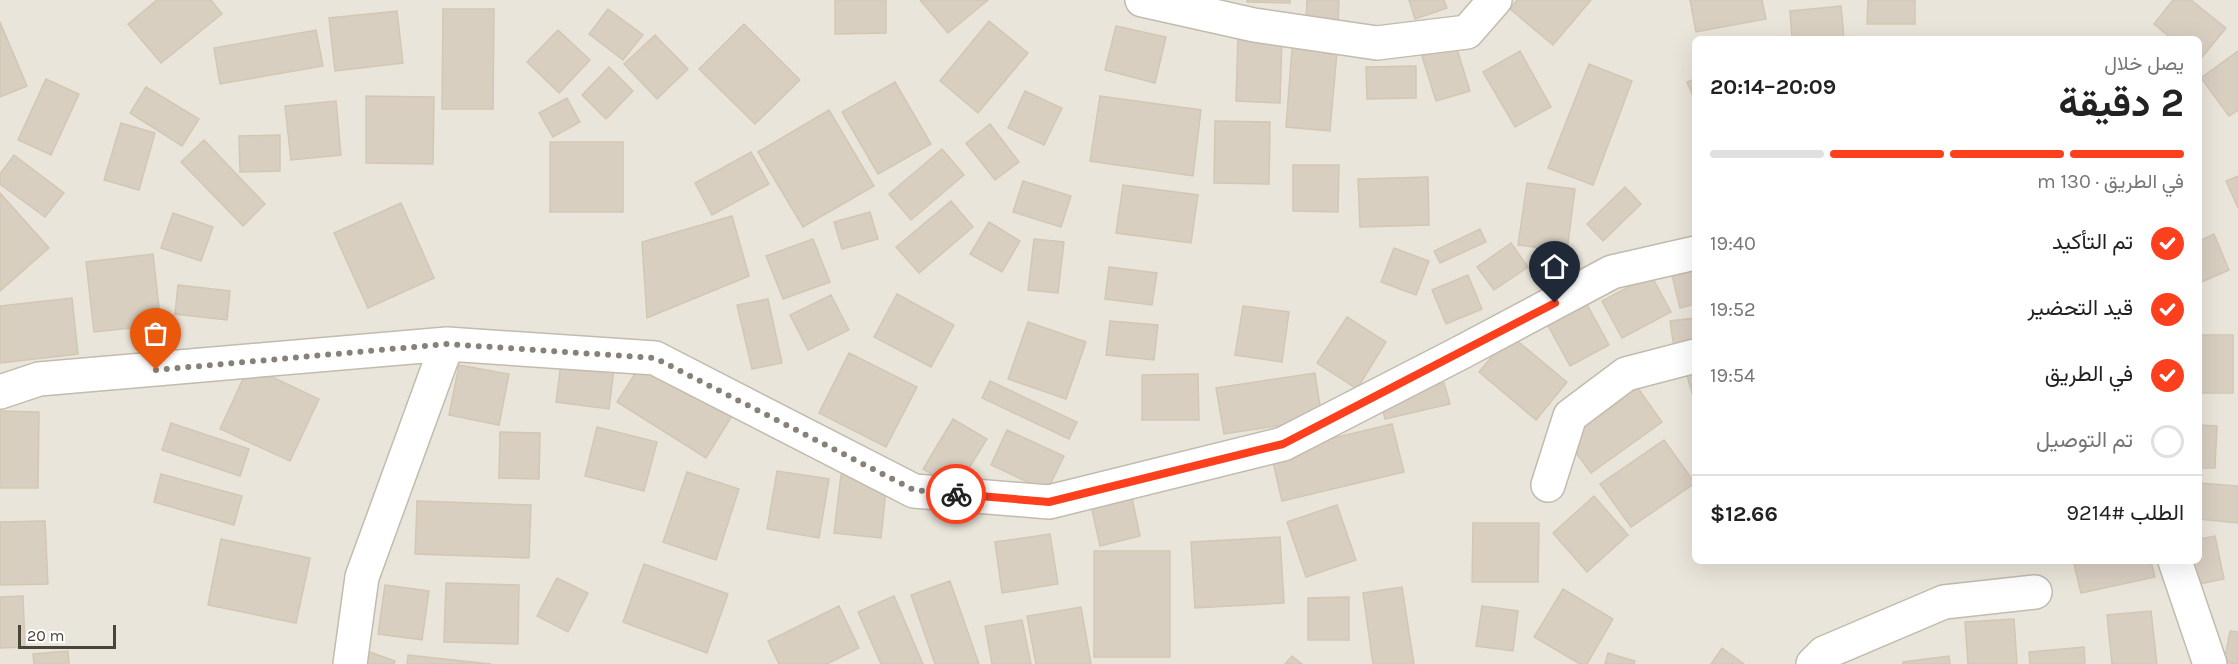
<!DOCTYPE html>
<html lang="ar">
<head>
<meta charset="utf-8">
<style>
  :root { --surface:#fff; --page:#f6f6f6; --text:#222; --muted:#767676; --line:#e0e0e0; --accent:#fc3f1d }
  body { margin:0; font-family:Karla,Vazirmatn,sans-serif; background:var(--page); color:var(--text); direction:rtl; height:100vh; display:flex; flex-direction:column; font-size:22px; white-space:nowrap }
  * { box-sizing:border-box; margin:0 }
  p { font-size:20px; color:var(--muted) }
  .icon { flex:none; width:33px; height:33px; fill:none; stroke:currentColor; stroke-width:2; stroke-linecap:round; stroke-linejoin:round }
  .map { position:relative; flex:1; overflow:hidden; direction:ltr }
  .details { position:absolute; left:1692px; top:36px; width:510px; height:528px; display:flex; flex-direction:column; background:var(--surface); border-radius:9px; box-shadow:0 6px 24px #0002; direction:rtl }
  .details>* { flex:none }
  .scale { position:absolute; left:18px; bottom:15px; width:98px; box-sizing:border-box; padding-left:6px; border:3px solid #4b4439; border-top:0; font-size:16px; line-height:21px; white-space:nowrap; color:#4b4439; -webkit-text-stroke:4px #fff; paint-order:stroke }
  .pin { position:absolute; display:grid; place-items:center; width:51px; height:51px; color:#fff; margin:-62px -26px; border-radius:50% 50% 50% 0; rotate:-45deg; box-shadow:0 0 6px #0007 }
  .pin .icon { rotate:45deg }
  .courier { position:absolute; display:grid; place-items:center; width:60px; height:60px; margin:-30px; border:4px solid #fc3f1d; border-radius:50%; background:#fff; color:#222; box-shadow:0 2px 8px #0007 }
  .head em { font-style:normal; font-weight:700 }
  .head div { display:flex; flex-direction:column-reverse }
  .head { display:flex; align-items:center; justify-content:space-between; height:102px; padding:0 18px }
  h1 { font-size:39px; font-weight:700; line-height:45px }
  .bar { display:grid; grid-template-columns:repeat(4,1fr); gap:9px 6px; align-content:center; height:72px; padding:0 18px }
  .bar i { height:8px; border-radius:4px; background:var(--line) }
  .bar .selected { background:var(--accent) }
  .bar p { grid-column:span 4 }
  .line { display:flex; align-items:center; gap:15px; padding:0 18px; border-top:2px solid var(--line) }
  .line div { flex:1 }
  ol { padding:0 18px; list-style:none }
  li { display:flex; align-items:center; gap:18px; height:66px }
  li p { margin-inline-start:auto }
  li .icon { padding:6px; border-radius:50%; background:var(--accent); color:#fff; stroke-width:4 }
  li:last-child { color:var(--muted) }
  li i { width:33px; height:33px; border:3px solid var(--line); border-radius:50% }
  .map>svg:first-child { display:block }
  .residential { fill:#eae5da; fill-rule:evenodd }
  .building { fill:#d8cfc1; stroke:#d3c7b4; stroke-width:1.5 }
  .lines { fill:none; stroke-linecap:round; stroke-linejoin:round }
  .street-casing { stroke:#c2bbae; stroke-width:36 }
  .street { stroke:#fff; stroke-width:33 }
  .done { stroke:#878178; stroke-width:6; stroke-dasharray:0 10.8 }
  .route { stroke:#fc3f1d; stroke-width:8 }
</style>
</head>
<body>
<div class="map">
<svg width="2238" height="664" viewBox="0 0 2238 664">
  <rect width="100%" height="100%" fill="#f6f3ec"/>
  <path class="residential" d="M0 0H2238V664H0ZM1695 39H2199V561H1695Z"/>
  <path class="building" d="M157 0H211L222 14 161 63 128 24Z
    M835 0H886V33L835 34Z
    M920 0H988L948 33Z
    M1247 0H1290V3L1247 2Z
    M1307 0H1339L1338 23 1306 21Z
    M1409 0H1444L1447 8 1415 19Z
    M1517 0H1591L1553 45 1510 9Z
    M1690 0H1762L1766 19 1696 32Z
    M1868 0H1915V24H1867Z
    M2173 0H2191L2226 28 2199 61V39H2172L2154 24Z
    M1841 6 1844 39H1792L1790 11Z
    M443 9H494L493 109H442Z
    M608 9 643 35 623 60 589 34Z
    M397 11 403 63 335 71 329 18Z
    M989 21 1028 53 978 113 940 81Z
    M0 22 27 86 0 97Z
    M744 24 800 80 755 124 699 69Z
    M1116 26 1166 37 1155 83 1105 70Z
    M316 30 323 66 220 84 214 48Z
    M558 30 590 60 559 93 527 62Z
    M655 35 688 69 657 99 624 64Z
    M1238 35 1282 36 1280 103 1236 101Z
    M1293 36 1338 40 1330 131 1286 127Z
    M1456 46 1470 91 1436 101 1422 56Z
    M1520 51 1551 107 1515 127 1483 72Z
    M2238 51V110L2229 116 2201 78Z
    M1589 64 1632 81 1593 185 1548 168Z
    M1416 66V98L1367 99 1366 67Z
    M609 67 633 91 606 119 582 95Z
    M46 79 79 94 51 155 18 140Z
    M1695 79V101L1687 82Z
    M895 82 931 144 878 174 842 112Z
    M146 87 199 119 182 146 130 113Z
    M1025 91 1062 108 1044 145 1008 128Z
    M366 96 434 97 433 164 366 163Z
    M1100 96 1201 110 1193 176 1090 161Z
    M567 98 580 122 553 137 539 113Z
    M336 101 341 155 291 160 285 106Z
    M829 110 874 186 803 227 758 152Z
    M1215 121 1270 122 1269 184 1214 183Z
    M121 123 155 133 139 190 104 180Z
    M990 124 1019 162 995 180 966 143Z
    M280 135V171L240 172 239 136Z
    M204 140 265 204 243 226 181 162Z
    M550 142H623V212H550Z
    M942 149 964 175 911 220 889 194Z
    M751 152 769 184 712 215 695 183Z
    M14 155 64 193 45 217 0 184V174Z
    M1293 165H1339L1338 212 1293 211Z
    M2238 176V208L2226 181Z
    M1428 177 1429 225 1360 227 1358 179Z
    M1023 181 1071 196 1061 227 1013 212Z
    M1527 183 1575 189 1567 251 1518 245Z
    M1123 185 1198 195 1191 243 1116 233Z
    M1625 187 1641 204 1603 241 1587 224Z
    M0 193 49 248 0 291Z
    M951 201 973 227 919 273 896 247Z
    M401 203 434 278 368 308 334 233Z
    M870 212 878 239 842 249 834 222Z
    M173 213 213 227 201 261 161 248Z
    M732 216 749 276 647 318 642 242Z
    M989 222 1020 241 1002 272 970 254Z
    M1480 229 1486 242 1440 263 1434 251Z
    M2214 234 2229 270 2199 283V241Z
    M813 239 830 282 783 299 766 256Z
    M1034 239 1064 242 1058 293 1028 290Z
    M1511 243 1528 267 1494 290 1477 267Z
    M1394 248 1429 261 1416 295 1381 282Z
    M153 254 161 325 94 332 86 262Z
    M1695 265V304L1680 308 1671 271Z
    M1109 267 1157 273 1152 305 1105 299Z
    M1468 275 1482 309 1446 324 1432 290Z
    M1651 275 1671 312 1622 338 1602 301Z
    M178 285 230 291 227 320 175 314Z
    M897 294 954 325 931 367 874 337Z
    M831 295 849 330 808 350 790 315Z
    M72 298 78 354 0 363V306Z
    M768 299 782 363 752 369 737 305Z
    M1584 299 1609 345 1570 366 1545 320Z
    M1243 306 1289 312 1282 362 1235 355Z
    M1347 317 1386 342 1357 389 1317 363Z
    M1695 318V345L1674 348 1670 321Z
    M1110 321 1158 325 1154 360 1106 355Z
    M1028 322 1086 342 1066 399 1008 379Z
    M1510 335 1567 382 1536 420 1479 372Z
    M2199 335H2233V393H2199Z
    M849 353 917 387 886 447 819 413Z
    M562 355 615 361 609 409 556 402Z
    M643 361 732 416 706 458 617 402Z
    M459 365 509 374 499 425 449 415Z
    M249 366 319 399 290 461 220 429Z
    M1695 369V403L1686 372Z
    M1625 370 1662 422 1591 473 1553 422Z
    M1315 373 1322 419 1224 434 1216 388Z
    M1198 374 1199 420H1142V375Z
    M990 381 1077 422 1069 439 982 398Z
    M1444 383 1450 404 1385 419 1380 398Z
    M0 411 39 412 38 488H0Z
    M953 419 987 439 956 489 923 469Z
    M171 423 249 449 240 476 162 450Z
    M1392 424 1404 472 1282 501 1271 453Z
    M2199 425 2217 426 2215 468H2199Z
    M597 427 657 442 644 491 585 476Z
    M1007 430 1064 456 1047 491 991 465Z
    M500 432 540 433 539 479 499 478Z
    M1664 440 1695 483 1631 527 1600 484Z
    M777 471 829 479 819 538 767 529Z
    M687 472 739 489 716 560 663 542Z
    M161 474 242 496 234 525 154 502Z
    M841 475 887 481 881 538 834 533Z
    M2199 483 2238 486V523L2199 519Z
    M1131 493 1140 536 1100 546 1090 501Z
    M1594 496 1628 535 1587 572 1553 533Z
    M417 501 531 505 529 558 415 554Z
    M1337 505 1356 560 1306 577 1287 522Z
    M45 521 48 584 0 585V522Z
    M1473 523H1539L1538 582H1472Z
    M1050 534 1058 584 1002 593 995 542Z
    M2215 536 2224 579 2185 587 2180 561H2199V539Z
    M1280 537 1284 603 1195 608 1191 542Z
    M221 539 310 558 296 623 208 605Z
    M1094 551H1170V657H1094Z
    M2088 561H2151L2155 577 2081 593 2074 564Z
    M644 564 728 594 707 653 623 622Z
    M557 578 588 593 568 632 537 616Z
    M950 581 979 664H935L911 595Z
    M446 583 519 585 518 644 444 642Z
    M385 585 429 591 422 640 378 634Z
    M1402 587 1414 664H1373L1363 593Z
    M1563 589 1613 619 1587 664H1580L1534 637Z
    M23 596 25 647 0 648V597Z
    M894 596 923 664H881L858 612Z
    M1349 597V640H1308V598Z
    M839 606 859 648 827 664H779L768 641Z
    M1482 606 1518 611 1513 651 1476 646Z
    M1081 607 1091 664H1036L1027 616Z
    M2151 611 2157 664H2112L2107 615Z
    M2014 619 2017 664H1968L1965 622Z
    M1022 620 1031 664H992L985 626Z
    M2230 631 2238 632V664L2224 662Z
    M2084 647 2085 664H2030L2029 652Z
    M1722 648 1744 664H1711Z
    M68 651 69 664H34L33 654Z
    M367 651 395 661 394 664H363Z
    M1608 653 1635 661 1634 664H1605Z
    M408 655 491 664H407Z
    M1292 656 1302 664H1285Z
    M1949 656 1950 664H1903V662Z"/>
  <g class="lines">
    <g class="street-casing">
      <path id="street" d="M1142 0 1254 25 1377 43 1467 32 1495 0
        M0 392 39 379 447 344 655 358 914 491 1049 502 1283 444 1460 353 1612 272 1695 253
        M1548 485 1570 416 1626 374 1695 356
        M2175 561 2210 664
        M350 664 362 577 447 344
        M1813 664 1824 653 1944 602 2035 592"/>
    </g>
    <use href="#street" class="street"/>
  </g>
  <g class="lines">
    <path class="done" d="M156 370 447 344 655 358 914 490 956 494"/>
    <path class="route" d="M956 494 1049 502 1283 444 1555 303"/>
  </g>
</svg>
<div class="scale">20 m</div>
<div class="pin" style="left:156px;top:370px;background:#ea580c"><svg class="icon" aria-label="bag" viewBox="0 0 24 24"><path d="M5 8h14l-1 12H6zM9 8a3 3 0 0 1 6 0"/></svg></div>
<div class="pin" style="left:1555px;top:303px;background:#1f2937"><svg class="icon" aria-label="home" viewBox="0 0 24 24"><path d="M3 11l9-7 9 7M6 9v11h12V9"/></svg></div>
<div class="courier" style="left:956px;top:494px"><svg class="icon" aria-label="bike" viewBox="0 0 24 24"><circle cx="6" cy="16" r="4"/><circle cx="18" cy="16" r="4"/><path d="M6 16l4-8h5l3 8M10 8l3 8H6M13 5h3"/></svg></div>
<section class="details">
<div class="head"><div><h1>2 دقيقة</h1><p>يصل خلال</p></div><em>20:09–20:14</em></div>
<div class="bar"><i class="selected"></i><i class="selected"></i><i class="selected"></i><i></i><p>في الطريق · 130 m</p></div>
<ol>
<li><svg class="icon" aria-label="check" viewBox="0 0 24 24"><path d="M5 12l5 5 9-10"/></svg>تم التأكيد<p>19:40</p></li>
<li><svg class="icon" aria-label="check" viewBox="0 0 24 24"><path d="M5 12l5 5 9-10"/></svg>قيد التحضير<p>19:52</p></li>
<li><svg class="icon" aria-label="check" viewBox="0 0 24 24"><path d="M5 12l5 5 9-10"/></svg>في الطريق<p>19:54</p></li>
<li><i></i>تم التوصيل</li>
</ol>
<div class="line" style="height:78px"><div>الطلب #9214</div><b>$12.66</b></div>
</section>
</div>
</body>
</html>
